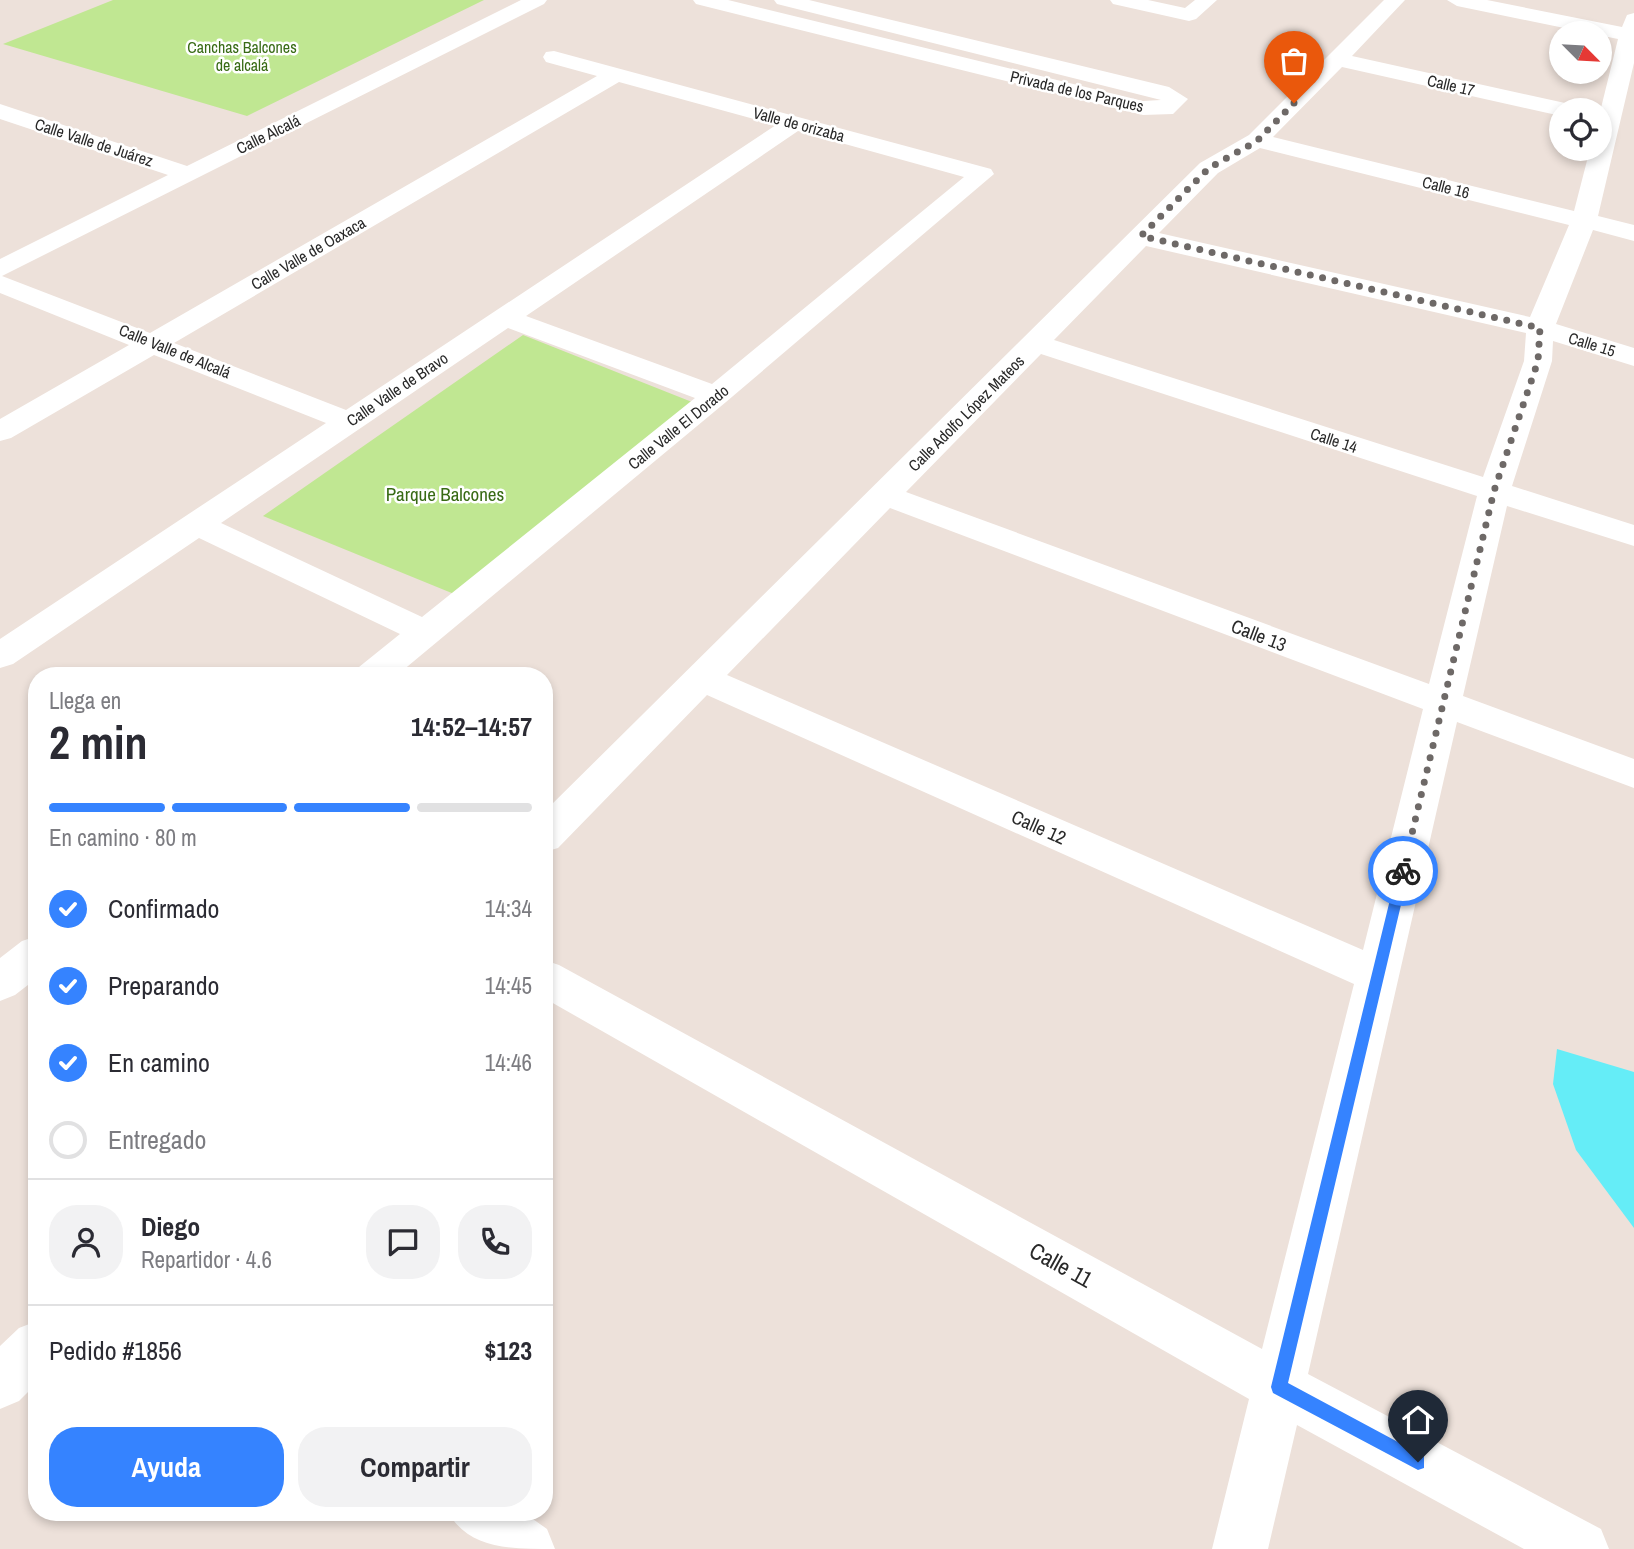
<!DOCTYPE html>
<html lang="es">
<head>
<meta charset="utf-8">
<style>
  :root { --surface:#fff; --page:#f2f2f3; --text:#2b2b33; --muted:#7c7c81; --line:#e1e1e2; --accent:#3583ff }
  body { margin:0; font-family:"Archivo Narrow",sans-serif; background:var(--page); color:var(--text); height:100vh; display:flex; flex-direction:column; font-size:26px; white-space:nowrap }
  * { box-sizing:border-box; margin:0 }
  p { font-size:23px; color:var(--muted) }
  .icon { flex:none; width:38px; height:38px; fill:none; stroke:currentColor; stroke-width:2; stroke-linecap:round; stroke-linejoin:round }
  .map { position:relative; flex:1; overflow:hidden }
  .details { position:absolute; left:28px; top:667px; width:525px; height:854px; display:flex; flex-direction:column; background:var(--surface); border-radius:28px; box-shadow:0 4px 10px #0003 }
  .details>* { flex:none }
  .needle { width:46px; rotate:114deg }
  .controls { position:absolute; left:1549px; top:21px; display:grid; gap:14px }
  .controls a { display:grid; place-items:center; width:63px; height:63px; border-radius:50%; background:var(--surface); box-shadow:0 4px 10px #0003; font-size:35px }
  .pin { position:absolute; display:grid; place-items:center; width:60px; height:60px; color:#fff; margin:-72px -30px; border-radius:50% 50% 50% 0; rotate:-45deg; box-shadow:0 0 7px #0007 }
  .pin .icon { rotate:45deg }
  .courier { position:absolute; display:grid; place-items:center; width:70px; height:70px; margin:-35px; border:5px solid #3583ff; border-radius:50%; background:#fff; color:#222; box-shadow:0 2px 9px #0007 }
  .summary em { font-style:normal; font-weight:800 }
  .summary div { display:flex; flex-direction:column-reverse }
  .summary { display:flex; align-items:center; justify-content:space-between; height:119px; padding:0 21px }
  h1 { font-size:46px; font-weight:800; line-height:52px }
  .bar { display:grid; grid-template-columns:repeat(4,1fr); gap:10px 7px; align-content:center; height:84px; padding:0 21px }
  .bar i { height:9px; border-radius:5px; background:var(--line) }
  .bar .active { background:var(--accent) }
  .bar p { grid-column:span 4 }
  .line { display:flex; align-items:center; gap:18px; padding:0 21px; border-top:2px solid var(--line) }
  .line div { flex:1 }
  .round { display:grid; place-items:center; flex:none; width:74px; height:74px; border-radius:28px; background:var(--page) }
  ol { padding:0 21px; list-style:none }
  li { display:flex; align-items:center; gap:21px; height:77px }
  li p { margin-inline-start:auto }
  li .icon { padding:7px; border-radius:50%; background:var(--accent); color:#fff; stroke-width:4 }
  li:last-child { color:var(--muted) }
  li i { width:38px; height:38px; border:4px solid var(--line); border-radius:50% }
  .button { display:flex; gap:14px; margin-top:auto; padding:14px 21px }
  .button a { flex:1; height:80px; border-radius:28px; background:var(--accent); color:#fff; font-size:28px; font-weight:800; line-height:80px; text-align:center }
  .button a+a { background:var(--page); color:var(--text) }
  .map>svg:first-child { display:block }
  .green { fill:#c0e792 }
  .water { fill:#65edf7 }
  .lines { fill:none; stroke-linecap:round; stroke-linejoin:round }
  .minor { fill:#fff; fill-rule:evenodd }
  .route { fill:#3583ff }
  .done { stroke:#6e6967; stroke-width:7; stroke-dasharray:0 12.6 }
  .labels { text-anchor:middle; stroke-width:5; stroke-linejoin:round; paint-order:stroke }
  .far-park-label { font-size:16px; fill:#386b15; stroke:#fff }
  .far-street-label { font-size:16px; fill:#292929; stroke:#fff }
  .park-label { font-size:19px; fill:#386b15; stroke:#fff }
  .street-label { font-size:19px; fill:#292929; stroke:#fff }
  .near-street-label { font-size:23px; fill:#292929; stroke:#fff }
</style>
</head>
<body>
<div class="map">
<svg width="1634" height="1549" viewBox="0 0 1634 1549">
  <rect width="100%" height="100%" fill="#ede1da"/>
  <path class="green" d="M113 0H484L247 116 3 44Z
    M523 335 692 402 459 596 263 516Z"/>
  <path class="water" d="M1557 1049 1634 1072V1228L1576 1150 1553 1084Z"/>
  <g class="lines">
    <path class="minor" d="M521 0H547L544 4 2 276 150 333 597 76 546 62 543 57 546 52 554 51 991 169 994 174 726 402 396 676H354L359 667 400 634 199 538 13 664 0 668V639L326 423 154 355 11 438 0 441V419L129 345 0 293V259L168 175 0 119V104L187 166ZM619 82 776 125 346 410 174 343ZM798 131 964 177 712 384 526 316ZM508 328 695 398 422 617 221 523Z
      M693 0H728L1143 101 1161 100 777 4 774 0H809L1169 87 1188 99 1173 114 1143 115 696 4Z
      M1110 0H1148L1185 8 1195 0H1217L1196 19 1189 21 1113 4Z
      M1384 0H1405L1352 56 1565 103 1576 110H1561V116L1342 67 1273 137 1574 211 1590 149H1600V112L1618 39 1457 6 1447 0H1487L1622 27 1627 15 1634 13V63L1598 216 1634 225V241L1593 230 1556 324 1634 348V366L1553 341 1552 361 1512 486 1634 525V546L1507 506 1463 696 1634 759V788L1457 722 1308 1374 1601 1529 1609 1549H1524L1297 1425 1268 1549H1212L1249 1399 544 998V960L559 965 1262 1349 1354 984 707 695 558 848 544 852V812L1200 163 1249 135ZM1260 148 1569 225 1530 317 1159 233 1218 173ZM1146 246 1526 333 1524 361 1483 477 1054 340ZM1041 354 1477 496 1429 684 906 492ZM890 508 1423 709 1363 950 727 675Z
      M37 936V978L15 995 0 1001V958L22 941Z
      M37 1321V1383L19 1401 0 1409V1346L19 1328Z
      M448 1512H523L547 1529 555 1549C508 1549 469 1549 448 1512Z"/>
  </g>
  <path class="route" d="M1403 867 1409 871 1288 1383 1424 1456V1468L1418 1470 1273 1393 1271 1387 1397 871Z"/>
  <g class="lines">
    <path class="done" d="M1294 103 1257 141 1209 168 1141 236 1540 328 1538 361 1494 491 1403 871"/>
  </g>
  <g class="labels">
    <g class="far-park-label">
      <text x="242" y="53">Canchas Balcones<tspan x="242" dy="18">de alcalá</tspan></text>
    </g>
    <g class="far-street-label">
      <text transform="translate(1451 85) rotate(13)" y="6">Calle 17</text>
      <text transform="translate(1077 91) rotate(13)" y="6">Privada de los Parques</text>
      <text transform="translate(799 124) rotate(15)" y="6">Valle de orizaba</text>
      <text transform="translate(268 134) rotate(-26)" y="6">Calle Alcalá</text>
      <text transform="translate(94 142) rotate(18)" y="6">Calle Valle de Juárez</text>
      <text transform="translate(1446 187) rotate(14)" y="6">Calle 16</text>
      <text transform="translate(308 253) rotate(-30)" y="6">Calle Valle de Oaxaca</text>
      <text transform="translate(1592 344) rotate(17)" y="6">Calle 15</text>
      <text transform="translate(175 351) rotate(22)" y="6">Calle Valle de Alcalá</text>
      <text transform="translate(397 389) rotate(-34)" y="6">Calle Valle de Bravo</text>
      <text transform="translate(966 413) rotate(-45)" y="6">Calle Adolfo López Mateos</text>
      <text transform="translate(678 427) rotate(-39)" y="6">Calle Valle El Dorado</text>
      <text transform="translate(1334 440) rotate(18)" y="6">Calle 14</text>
    </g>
    <g class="park-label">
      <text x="445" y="501">Parque Balcones</text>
    </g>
    <g class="street-label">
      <text transform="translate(1259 635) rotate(21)" y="7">Calle 13</text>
      <text transform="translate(1039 827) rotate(24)" y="7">Calle 12</text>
    </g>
    <g class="near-street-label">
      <text transform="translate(1061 1265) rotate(29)" y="8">Calle 11</text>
    </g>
  </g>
</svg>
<div class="controls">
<a><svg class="needle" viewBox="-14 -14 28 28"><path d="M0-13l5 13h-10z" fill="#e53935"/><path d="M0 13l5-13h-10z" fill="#7c7c81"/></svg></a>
<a><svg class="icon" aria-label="locate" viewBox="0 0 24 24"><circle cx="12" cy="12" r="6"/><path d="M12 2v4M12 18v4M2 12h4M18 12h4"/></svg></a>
</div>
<div class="pin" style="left:1294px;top:103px;background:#ea580c"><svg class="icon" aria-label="bag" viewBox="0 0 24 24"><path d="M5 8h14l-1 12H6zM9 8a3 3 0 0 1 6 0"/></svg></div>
<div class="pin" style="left:1418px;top:1462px;background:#1f2937"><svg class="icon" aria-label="home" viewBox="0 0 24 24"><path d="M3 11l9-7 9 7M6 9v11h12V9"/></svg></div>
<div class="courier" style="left:1403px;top:871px"><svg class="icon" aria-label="bike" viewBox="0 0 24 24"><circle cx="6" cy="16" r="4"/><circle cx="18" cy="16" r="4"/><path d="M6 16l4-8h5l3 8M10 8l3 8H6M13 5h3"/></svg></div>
<section class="details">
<div class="summary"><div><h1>2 min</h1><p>Llega en</p></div><em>14:52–14:57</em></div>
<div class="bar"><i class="active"></i><i class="active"></i><i class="active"></i><i></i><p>En camino · 80 m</p></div>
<ol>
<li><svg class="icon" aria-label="check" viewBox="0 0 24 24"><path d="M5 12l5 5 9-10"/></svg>Confirmado<p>14:34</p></li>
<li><svg class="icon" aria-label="check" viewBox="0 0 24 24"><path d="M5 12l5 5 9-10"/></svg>Preparando<p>14:45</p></li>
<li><svg class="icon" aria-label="check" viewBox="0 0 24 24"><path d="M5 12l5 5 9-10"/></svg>En camino<p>14:46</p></li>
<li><i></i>Entregado</li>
</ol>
<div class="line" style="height:126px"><a class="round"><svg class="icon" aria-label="person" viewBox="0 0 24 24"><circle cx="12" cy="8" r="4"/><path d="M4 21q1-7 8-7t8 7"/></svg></a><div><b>Diego</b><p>Repartidor · 4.6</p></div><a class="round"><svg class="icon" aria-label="chat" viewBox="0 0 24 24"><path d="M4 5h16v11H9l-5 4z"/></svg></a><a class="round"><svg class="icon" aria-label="phone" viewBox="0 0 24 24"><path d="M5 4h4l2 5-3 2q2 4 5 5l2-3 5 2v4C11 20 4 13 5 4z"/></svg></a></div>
<div class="line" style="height:91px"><div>Pedido #1856</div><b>$123</b></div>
<div class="button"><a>Ayuda</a><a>Compartir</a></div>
</section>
</div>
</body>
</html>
